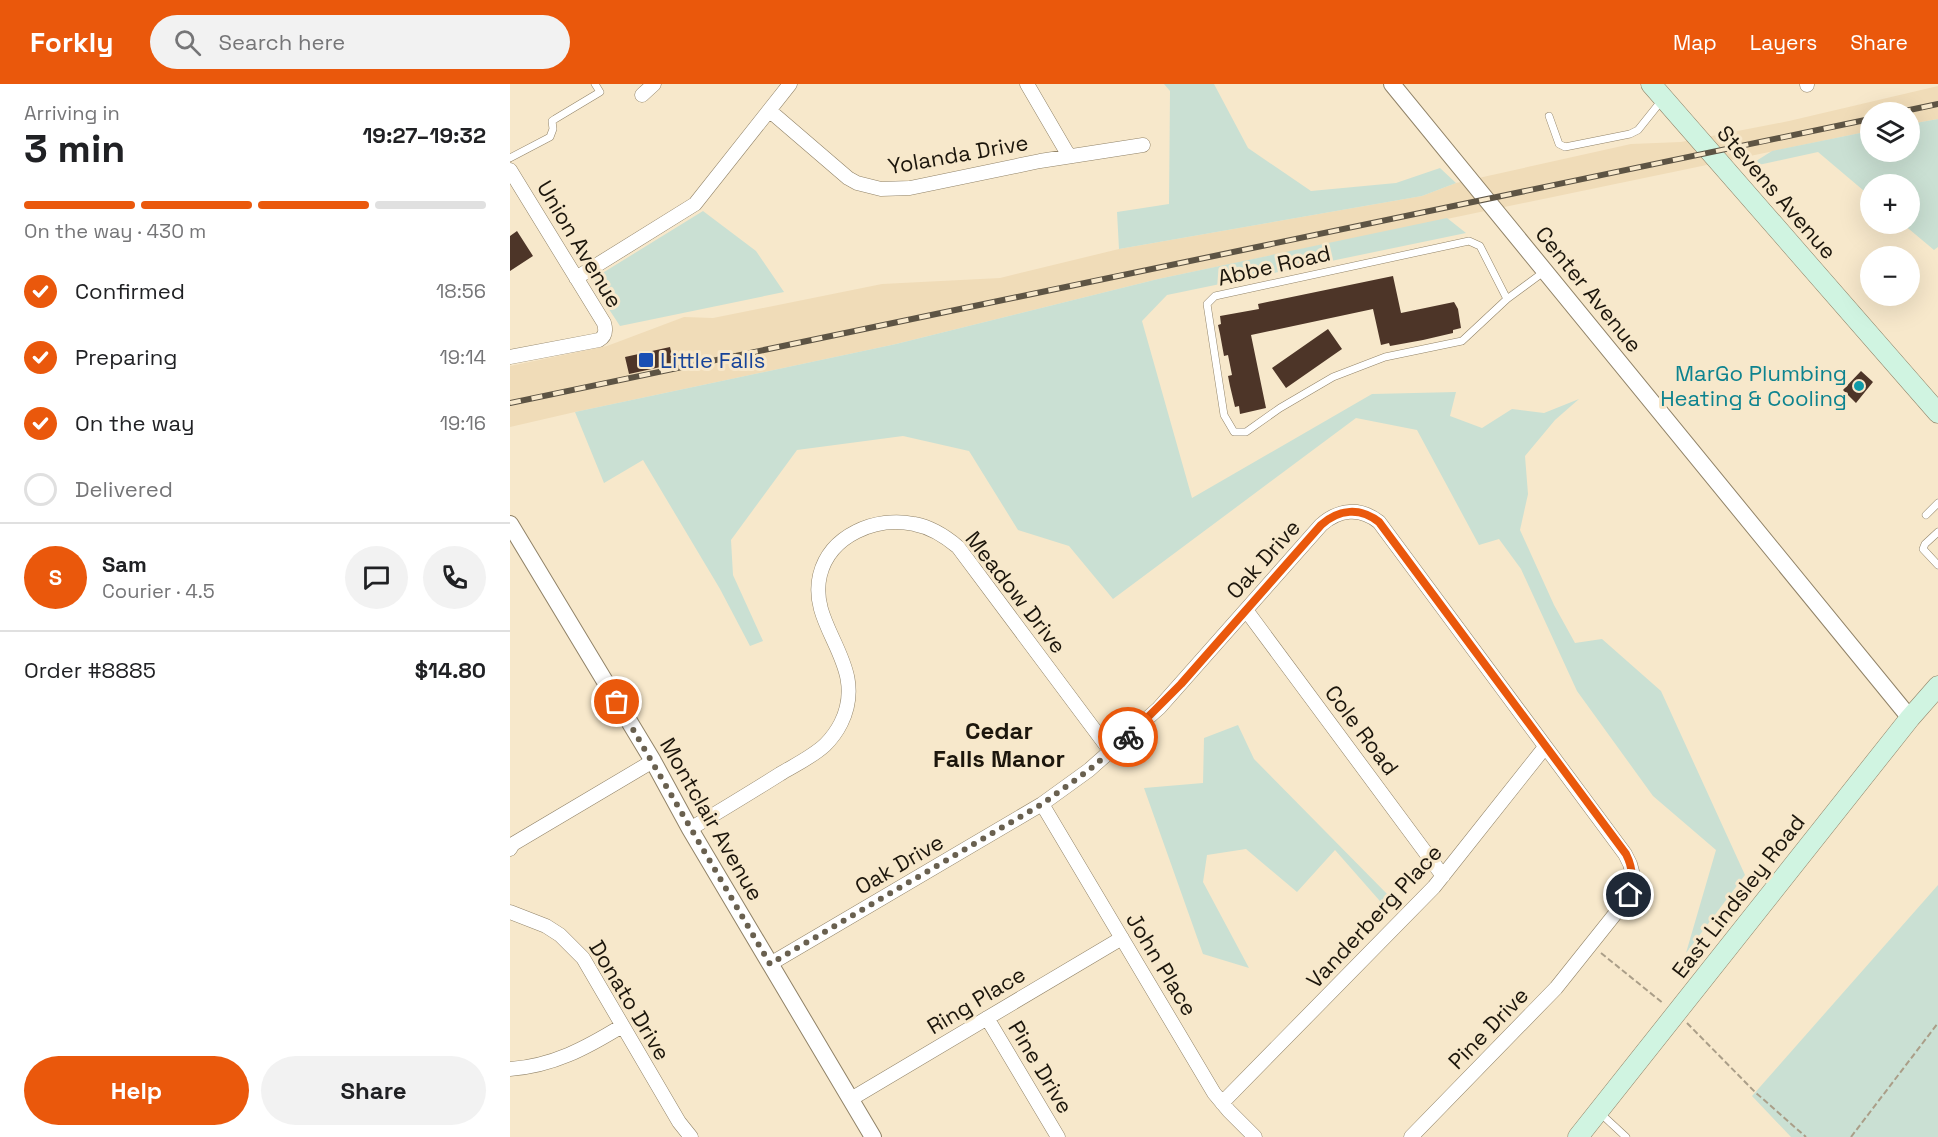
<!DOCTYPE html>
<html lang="en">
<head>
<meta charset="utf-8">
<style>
  :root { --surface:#fff; --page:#f2f2f2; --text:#202124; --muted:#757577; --line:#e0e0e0; --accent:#ea580c }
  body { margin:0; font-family:"Space Grotesk",sans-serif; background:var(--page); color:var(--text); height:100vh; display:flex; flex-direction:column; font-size:22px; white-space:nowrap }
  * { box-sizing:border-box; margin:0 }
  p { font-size:20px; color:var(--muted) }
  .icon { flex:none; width:33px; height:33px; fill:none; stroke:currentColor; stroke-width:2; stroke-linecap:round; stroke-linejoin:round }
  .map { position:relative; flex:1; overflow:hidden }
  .panel { display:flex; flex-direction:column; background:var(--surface); width:510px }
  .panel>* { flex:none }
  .tools { position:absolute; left:1350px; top:18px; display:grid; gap:12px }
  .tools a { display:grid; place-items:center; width:60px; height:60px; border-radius:50%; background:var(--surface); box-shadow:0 6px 24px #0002; font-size:30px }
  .pin { position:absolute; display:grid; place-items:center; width:51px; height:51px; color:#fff; margin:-26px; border:3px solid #fff; border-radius:50%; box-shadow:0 2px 6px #0007 }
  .courier { position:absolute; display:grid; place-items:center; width:60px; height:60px; margin:-30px; border:4px solid #ea580c; border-radius:50%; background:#fff; color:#222; box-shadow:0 2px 8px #0007 }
  .overview em { font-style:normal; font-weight:700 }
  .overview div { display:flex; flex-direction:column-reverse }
  .overview { display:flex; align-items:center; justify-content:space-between; height:102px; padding:0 24px }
  h1 { font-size:39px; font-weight:700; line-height:45px }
  .bar { display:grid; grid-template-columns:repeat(4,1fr); gap:9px 6px; align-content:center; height:72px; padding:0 24px }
  .bar i { height:8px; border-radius:4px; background:var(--line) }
  .bar .current { background:var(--accent) }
  .bar p { grid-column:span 4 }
  .line { display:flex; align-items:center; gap:15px; padding:0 24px; border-top:2px solid var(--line) }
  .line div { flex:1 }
  .round { display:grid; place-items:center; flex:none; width:63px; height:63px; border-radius:32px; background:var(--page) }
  ol { padding:0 24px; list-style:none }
  li { display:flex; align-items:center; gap:18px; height:66px }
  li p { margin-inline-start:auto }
  li .icon { padding:6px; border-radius:50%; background:var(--accent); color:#fff; stroke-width:4 }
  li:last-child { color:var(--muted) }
  li i { width:33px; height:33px; border:3px solid var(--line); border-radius:50% }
  .button { display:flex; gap:12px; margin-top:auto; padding:12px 24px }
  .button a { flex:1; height:69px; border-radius:36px; background:var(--accent); color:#fff; font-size:24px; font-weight:700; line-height:69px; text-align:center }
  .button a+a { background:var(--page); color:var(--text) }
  header { display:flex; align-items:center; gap:36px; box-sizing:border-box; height:84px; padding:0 30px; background:var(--accent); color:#fff }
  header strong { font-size:28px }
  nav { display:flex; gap:33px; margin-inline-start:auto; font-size:21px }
  .search { width:420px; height:54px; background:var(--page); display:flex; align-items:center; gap:15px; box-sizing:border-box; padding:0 21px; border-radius:33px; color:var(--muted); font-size:22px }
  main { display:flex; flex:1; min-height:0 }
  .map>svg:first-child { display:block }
  .built { fill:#f0dcb8 }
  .green { fill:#cae0d3 }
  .building { fill:#4d3528 }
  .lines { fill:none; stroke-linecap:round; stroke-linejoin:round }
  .service-casing { stroke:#918368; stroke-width:8 }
  .minor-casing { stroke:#918368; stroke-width:15 }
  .tertiary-casing { stroke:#918368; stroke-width:18 }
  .secondary-casing { stroke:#918368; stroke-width:21 }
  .path { stroke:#aa9e88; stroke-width:2; stroke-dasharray:6 3; stroke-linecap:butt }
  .service { stroke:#fff; stroke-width:7 }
  .minor { stroke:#fff; stroke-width:14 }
  .tertiary { stroke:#fff; stroke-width:16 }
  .secondary { stroke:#d0f4e1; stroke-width:20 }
  .rail-casing { stroke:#5d5444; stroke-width:6 }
  .rail { stroke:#f7e8cb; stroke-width:4; stroke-dasharray:11; stroke-linecap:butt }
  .done { stroke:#69604f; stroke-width:6; stroke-dasharray:0 10.8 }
  .route { stroke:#ea580c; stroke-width:8 }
  .transit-dot { fill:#1a4fb4; stroke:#f7e8cb; stroke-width:2 }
  .culture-dot { fill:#0f9aa8; stroke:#f7e8cb; stroke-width:2 }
  .labels { text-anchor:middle; stroke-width:6; stroke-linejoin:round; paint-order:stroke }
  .street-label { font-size:22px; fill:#1c160c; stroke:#f7e8cb }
  .transit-label { font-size:22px; fill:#164399; stroke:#f7e8cb; text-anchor:start }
  .culture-label { font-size:22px; fill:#0d838f; stroke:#f7e8cb; text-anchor:end }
  .neighbourhood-label { font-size:24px; font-weight:bold; fill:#1c160c; stroke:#f7e8cb }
</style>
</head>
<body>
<header>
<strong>Forkly</strong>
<div class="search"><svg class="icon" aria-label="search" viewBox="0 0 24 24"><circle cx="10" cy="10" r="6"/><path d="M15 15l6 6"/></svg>Search here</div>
<nav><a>Map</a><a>Layers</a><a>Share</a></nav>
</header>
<main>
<section class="panel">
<div class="overview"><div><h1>3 min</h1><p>Arriving in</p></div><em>19:27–19:32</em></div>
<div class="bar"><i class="current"></i><i class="current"></i><i class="current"></i><i></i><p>On the way · 430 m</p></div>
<ol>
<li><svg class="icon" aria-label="check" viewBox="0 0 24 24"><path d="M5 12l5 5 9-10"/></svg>Confirmed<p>18:56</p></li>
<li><svg class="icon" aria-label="check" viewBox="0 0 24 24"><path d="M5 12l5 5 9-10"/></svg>Preparing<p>19:14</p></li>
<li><svg class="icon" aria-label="check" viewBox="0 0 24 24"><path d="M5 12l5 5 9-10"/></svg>On the way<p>19:16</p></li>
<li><i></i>Delivered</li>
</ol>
<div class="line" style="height:108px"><b class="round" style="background:var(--accent);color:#fff">S</b><div><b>Sam</b><p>Courier · 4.5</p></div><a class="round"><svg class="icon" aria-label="chat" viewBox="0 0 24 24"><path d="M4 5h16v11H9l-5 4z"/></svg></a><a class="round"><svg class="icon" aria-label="phone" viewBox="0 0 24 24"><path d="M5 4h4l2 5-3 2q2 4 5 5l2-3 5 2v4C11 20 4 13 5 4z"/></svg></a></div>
<div class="line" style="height:78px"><div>Order #8885</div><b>$14.80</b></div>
<div class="button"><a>Help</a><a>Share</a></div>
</section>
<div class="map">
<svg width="1428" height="1053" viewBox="0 0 1428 1053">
  <rect width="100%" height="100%" fill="#f7e8cb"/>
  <path class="built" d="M1428 2V35L1400 40V28H1360V47L648 195 386 260 65 328 0 343V282L97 262 174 233 203 234 372 200 490 194 609 165 912 112 946 99 1121 60 1171 58 1279 37Z"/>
  <path class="green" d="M654 0H704L738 64 801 107 886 99 930 84 946 99 912 112 609 165 607 128 659 120 660 7Z
    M1428 35V163L1424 166 1393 140H1400V100H1360V112L1308 68 1235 84 1262 67 1360 47V68H1400V40Z
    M193 127 246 167 274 208 110 242 83 201 86 193Z
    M937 134 956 149 657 211 632 237 682 414 862 310 946 308 940 332 972 344 1002 325 1034 329 1069 315 1045 336 1015 372 1018 410 1010 446 1044 521 1065 559 1092 555 1151 607 1235 791 1176 869 1206 766 1143 712 1067 607 1011 485 989 455 969 461 907 346 846 334 603 515 559 462 508 446 459 367 393 352 287 366 221 456 223 491 253 557 240 562 210 505 133 376 94 399 65 328 386 260 648 195Z
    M728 641 744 675 884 817 876 824 825 766 787 808 736 765 697 771 693 798 739 884 693 870 634 704 693 699 694 654Z
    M1428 801V1053H1281L1242 1012Z"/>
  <path class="building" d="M7 147 23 172 0 187V152Z
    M883 192 891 229 944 218 948 225 951 244 943 246V249L913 256 880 262 879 259 871 261 863 225 741 251 756 324 730 330 729 322 725 323 720 302 718 292 722 291 718 271 714 272 710 250 708 241 711 240 710 232 749 225 748 220Z
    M818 245 832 265 776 304 762 284Z
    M160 263 164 280 119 290 115 273Z
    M1351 287 1363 298 1346 319 1333 306Z"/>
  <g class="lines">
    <g class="service-casing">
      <path id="service" d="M1039 32 1049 60 1055 63 1120 50 1128 46 1152 16
        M0 74 40 53 43 45 42 37 45 35 90 8 85 0
        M997 215 970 162 959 157 705 212 697 220 714 331 724 348H736L770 324 823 293 875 273 952 257 997 215 1035 187
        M1416 431 1428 419
        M1428 448 1415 460 1413 465 1428 481
        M1089 1028 1116 1053"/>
    </g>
    <g class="minor-casing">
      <path id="minor" d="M517 0 559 72
        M1297 0V1
        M132 11 144 0
        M260 27 338 94 347 99 371 105 400 104 530 77 633 61
        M0 86 94 239C96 246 96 252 89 256L0 273
        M66 194 185 120 280 0
        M736 526 933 792
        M532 720 704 1009 719 1027 745 1053
        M180 745C210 727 240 709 270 690 285 681 302 673 315 661 322 654 327 647 331 639 360 580 297 544 310 491 320 451 366 432 404 440 421 443 435 452 448 463L601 668
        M0 765 3 760 143 677
        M0 828 36 842 50 851 73 874 169 1038 181 1053
        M260 880 532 720 579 686 649 624 811 441C829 425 850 423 869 438L1115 770 1120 780 1123 791 1121 806 1117 815 1046 904 901 1053
        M477 934 548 1053
        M0 985C43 982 76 964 112 942
        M341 1015 612 854
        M712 1019 924 803 1035 663"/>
    </g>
    <g class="tertiary-casing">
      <path id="tertiary" d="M882 0 1400 634
        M0 440 143 677 180 745 363 1053"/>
    </g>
    <g class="secondary-casing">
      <path id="secondary" d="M1141 0 1428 329
        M1068 1053 1400 634 1428 602"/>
    </g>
    <path class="path" d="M1091 869 1154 920
      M1177 939 1245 1008 1296 1053
      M1341 1053 1428 939"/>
    <use href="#service" class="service"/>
    <use href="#minor" class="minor"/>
    <use href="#tertiary" class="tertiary"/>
    <use href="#secondary" class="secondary"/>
    <g class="rail-casing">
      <path id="rail" d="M1390 28 1428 20
        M0 319 1360 35"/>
    </g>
    <use href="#rail" class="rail"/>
  </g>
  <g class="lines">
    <path class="done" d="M107 618 260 880 532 720 579 686 618 653"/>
    <path class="route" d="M618 653 671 600 811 441C829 425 850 423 869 438L1116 770C1123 784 1124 796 1119 811"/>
  </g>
  <rect class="transit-dot" x="128" y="268" width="16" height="16" rx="3"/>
  <circle class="culture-dot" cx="1349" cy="302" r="6"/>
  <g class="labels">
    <g class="street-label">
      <text transform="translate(448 70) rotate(-10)" y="8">Yolanda Drive</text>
      <text transform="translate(1267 108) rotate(49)" y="8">Stevens Avenue</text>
      <text transform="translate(70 160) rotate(59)" y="8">Union Avenue</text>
      <text transform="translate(764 181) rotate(-13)" y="8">Abbe Road</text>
      <text transform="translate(1079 205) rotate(51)" y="8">Center Avenue</text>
      <text transform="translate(753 475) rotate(-48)" y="8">Oak Drive</text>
      <text transform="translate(506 508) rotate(52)" y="8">Meadow Drive</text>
      <text transform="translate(852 646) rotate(53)" y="8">Cole Road</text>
      <text transform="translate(202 735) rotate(60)" y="8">Montclair Avenue</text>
      <text transform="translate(389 780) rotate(-30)" y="8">Oak Drive</text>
      <text transform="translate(1228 812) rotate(-52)" y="8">East Lindsley Road</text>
      <text transform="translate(864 832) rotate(-47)" y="8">Vanderberg Place</text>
      <text transform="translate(652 880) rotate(59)" y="8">John Place</text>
      <text transform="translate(120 916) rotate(59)" y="8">Donato Drive</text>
      <text transform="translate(466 916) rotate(-31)" y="8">Ring Place</text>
      <text transform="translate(978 944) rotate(-46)" y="8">Pine Drive</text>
      <text transform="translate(531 983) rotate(59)" y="8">Pine Drive</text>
    </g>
    <g class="transit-label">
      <text x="150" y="284">Little Falls</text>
    </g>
    <g class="culture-label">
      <text x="1337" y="297">MarGo Plumbing<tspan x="1337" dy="25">Heating &amp; Cooling</tspan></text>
    </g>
    <g class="neighbourhood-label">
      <text x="489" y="655">Cedar<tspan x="489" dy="28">Falls Manor</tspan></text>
    </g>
  </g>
</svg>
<div class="tools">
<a><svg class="icon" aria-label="layers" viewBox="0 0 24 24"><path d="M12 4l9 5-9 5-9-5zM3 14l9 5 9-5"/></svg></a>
<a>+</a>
<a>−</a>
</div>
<div class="pin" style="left:107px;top:618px;background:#ea580c"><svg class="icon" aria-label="bag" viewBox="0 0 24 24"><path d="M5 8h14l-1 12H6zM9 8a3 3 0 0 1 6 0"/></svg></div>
<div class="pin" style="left:1119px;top:811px;background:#1f2937"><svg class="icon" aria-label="home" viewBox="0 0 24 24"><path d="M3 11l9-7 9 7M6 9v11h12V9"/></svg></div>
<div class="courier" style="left:618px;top:653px"><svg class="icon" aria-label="bike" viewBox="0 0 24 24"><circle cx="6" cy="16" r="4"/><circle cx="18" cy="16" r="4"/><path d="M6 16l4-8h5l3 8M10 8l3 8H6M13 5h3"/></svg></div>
</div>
</main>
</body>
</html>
